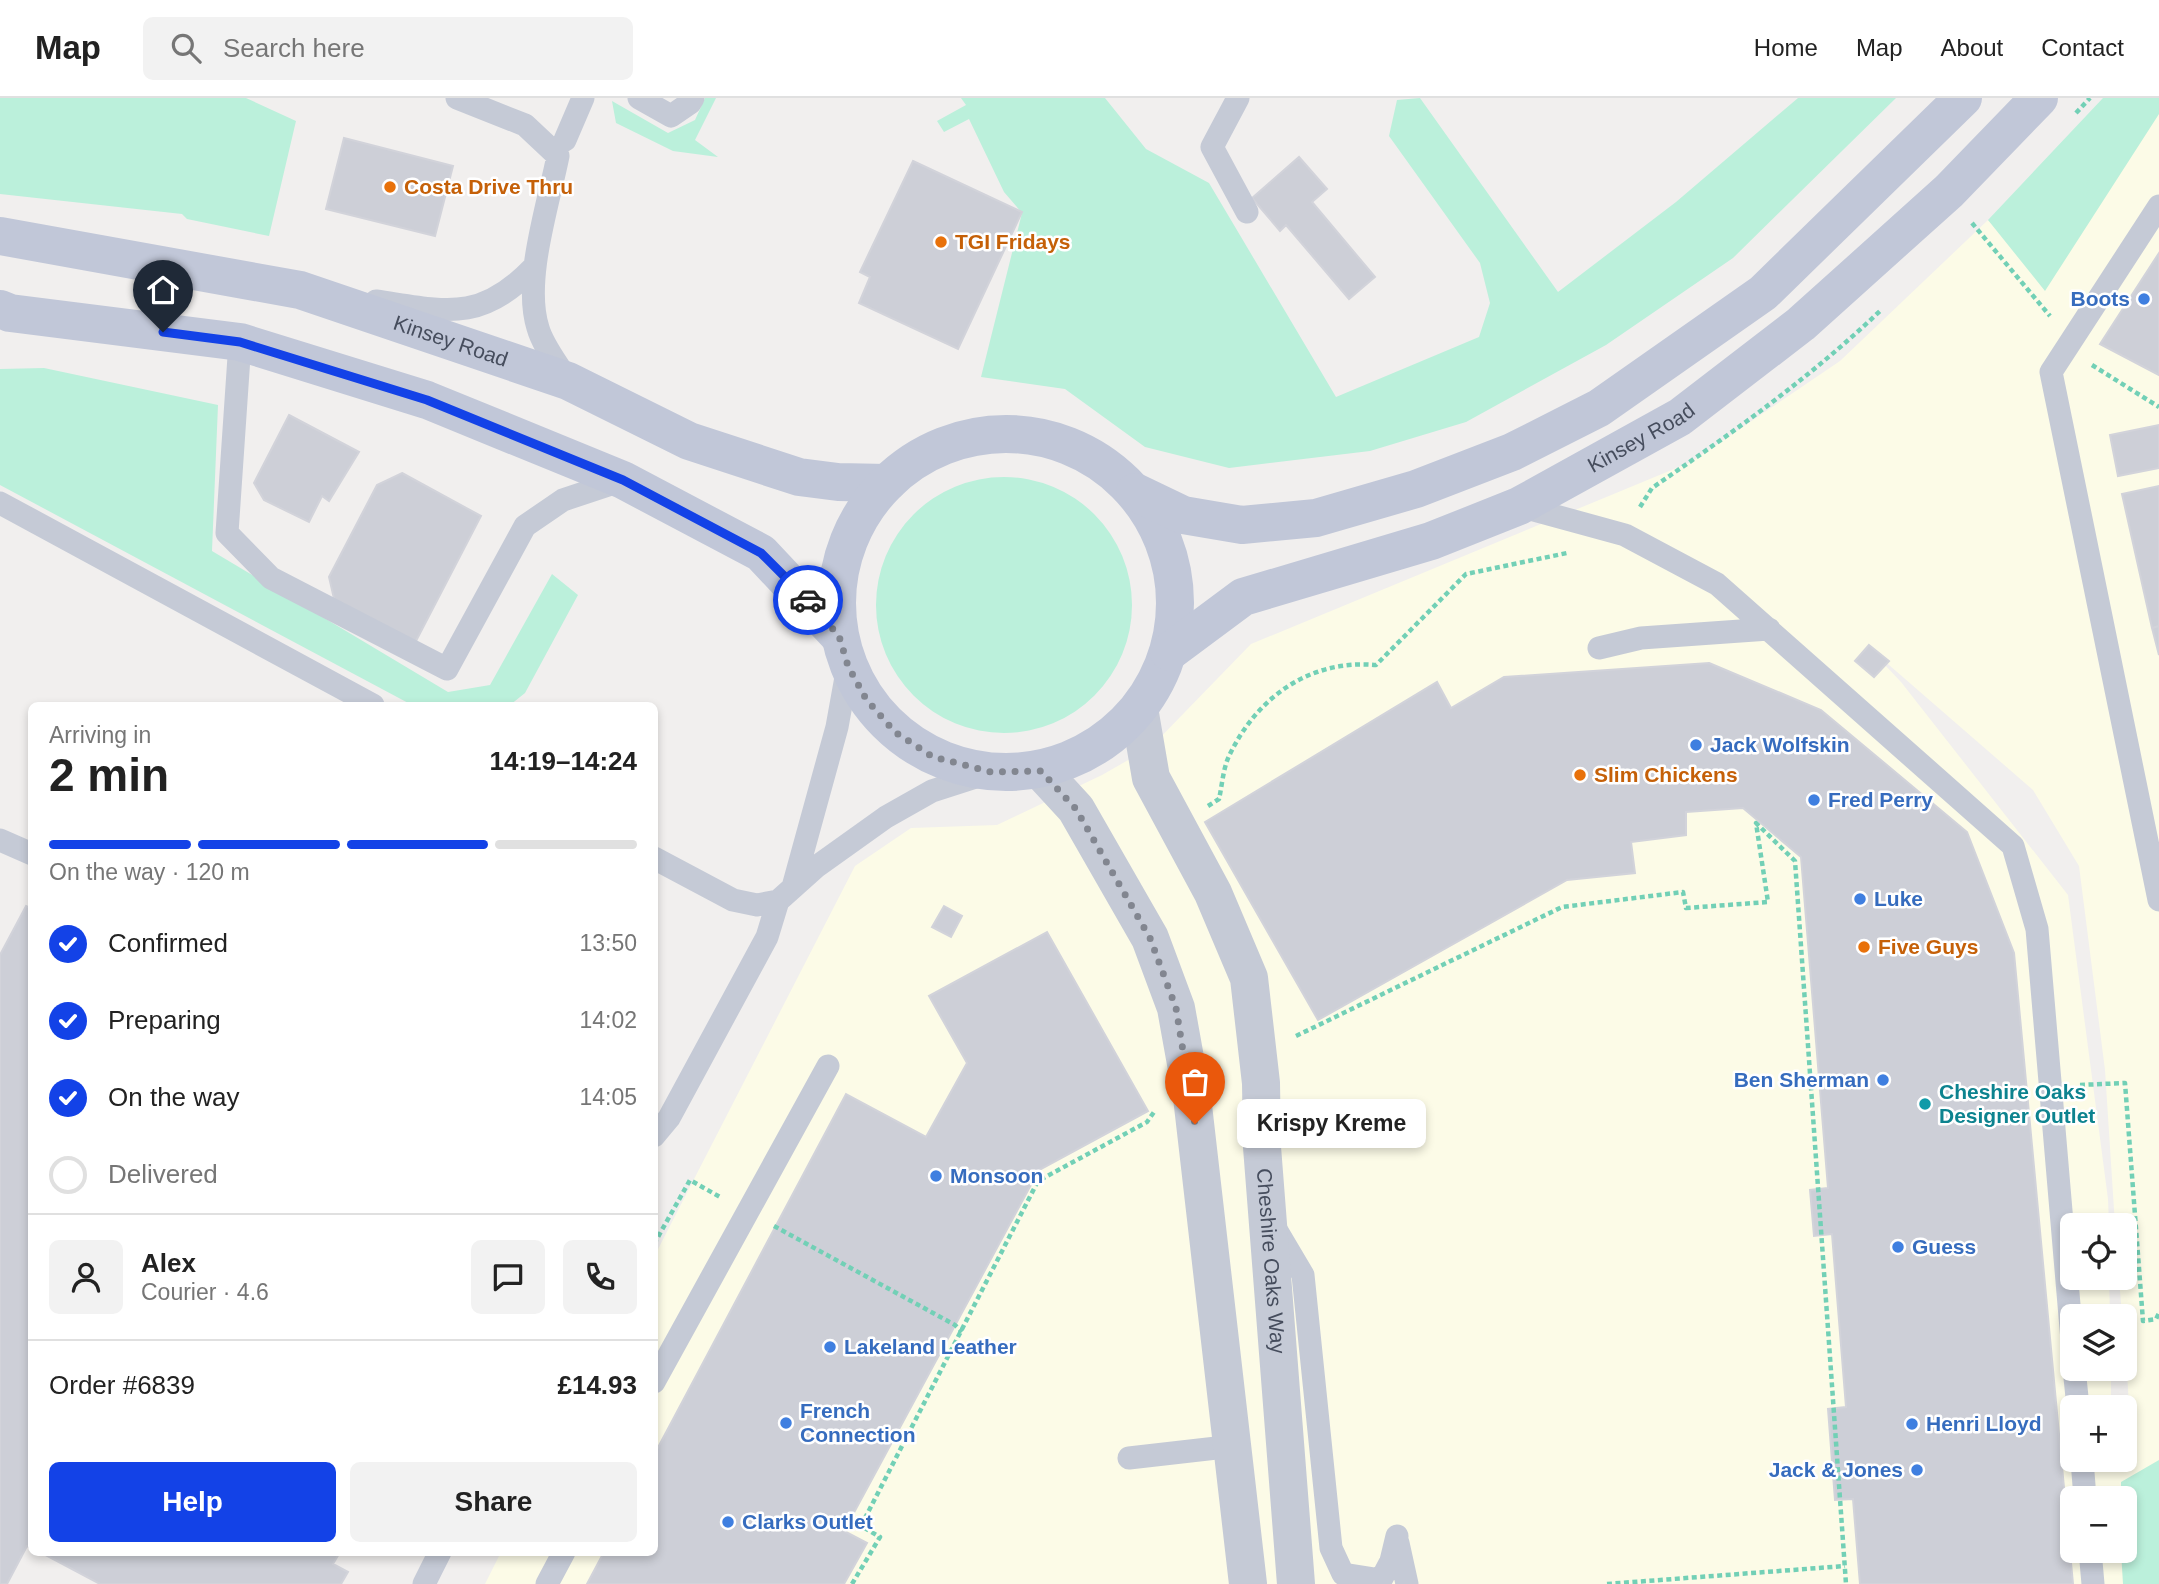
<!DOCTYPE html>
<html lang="en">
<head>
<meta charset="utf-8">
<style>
  :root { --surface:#fff; --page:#f2f2f2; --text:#222; --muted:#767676; --line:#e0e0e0; --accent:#1342e7 }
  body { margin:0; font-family:Helvetica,sans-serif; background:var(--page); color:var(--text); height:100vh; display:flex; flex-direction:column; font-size:26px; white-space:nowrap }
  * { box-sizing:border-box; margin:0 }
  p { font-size:23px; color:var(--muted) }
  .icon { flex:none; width:38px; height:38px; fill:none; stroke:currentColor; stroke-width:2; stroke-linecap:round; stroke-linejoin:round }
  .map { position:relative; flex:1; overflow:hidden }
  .panel { position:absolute; left:28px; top:604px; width:630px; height:854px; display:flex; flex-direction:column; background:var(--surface); border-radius:10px; box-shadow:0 4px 10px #0003 }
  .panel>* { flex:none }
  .fabs { position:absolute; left:2060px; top:1115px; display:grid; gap:14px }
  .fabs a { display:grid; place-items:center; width:77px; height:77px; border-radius:10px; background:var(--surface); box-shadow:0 4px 10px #0003; font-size:35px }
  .pin { position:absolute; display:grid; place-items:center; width:60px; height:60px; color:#fff; margin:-72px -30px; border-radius:50% 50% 50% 0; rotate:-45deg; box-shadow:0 0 7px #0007 }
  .pin .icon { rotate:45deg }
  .courier { position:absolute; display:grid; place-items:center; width:70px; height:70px; margin:-35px; border:5px solid #1342e7; border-radius:50%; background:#fff; color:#222; box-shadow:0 2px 9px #0007 }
  .bubble { position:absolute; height:49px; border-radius:10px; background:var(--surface); box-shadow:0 4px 10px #0003; font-size:23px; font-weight:600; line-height:49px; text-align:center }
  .overview em { font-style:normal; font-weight:600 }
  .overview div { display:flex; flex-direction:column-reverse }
  .overview { display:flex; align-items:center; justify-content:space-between; height:119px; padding:0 21px }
  h1 { font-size:46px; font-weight:600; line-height:52px }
  .bar { display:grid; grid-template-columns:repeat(4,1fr); gap:10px 7px; align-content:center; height:84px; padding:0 21px }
  .bar i { height:9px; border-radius:5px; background:var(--line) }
  .bar .active { background:var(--accent) }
  .bar p { grid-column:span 4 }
  .line { display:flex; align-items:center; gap:18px; padding:0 21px; border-top:2px solid var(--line) }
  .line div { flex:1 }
  .round { display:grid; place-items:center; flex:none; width:74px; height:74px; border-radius:10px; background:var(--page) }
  ol { padding:0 21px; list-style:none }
  li { display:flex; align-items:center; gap:21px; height:77px }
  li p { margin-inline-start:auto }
  li .icon { padding:7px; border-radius:50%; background:var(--accent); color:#fff; stroke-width:4 }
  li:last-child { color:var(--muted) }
  li i { width:38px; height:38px; border:4px solid var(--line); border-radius:50% }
  .primary-button { display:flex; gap:14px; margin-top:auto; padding:14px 21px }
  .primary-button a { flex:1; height:80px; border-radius:10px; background:var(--accent); color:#fff; font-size:28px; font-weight:600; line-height:80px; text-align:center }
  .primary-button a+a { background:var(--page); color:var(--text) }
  header { display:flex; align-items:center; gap:42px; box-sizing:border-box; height:98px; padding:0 35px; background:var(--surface); border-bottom:2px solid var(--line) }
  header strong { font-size:33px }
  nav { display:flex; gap:38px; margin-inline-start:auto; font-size:24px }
  .search { width:490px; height:63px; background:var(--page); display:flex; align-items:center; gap:18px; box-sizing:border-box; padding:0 24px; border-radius:10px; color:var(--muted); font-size:26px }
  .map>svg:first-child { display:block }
  .commercial { fill:#fcfbe7; fill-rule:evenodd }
  .green { fill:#bbf0db }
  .building { fill:#cdcfd7; stroke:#d2d3da; stroke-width:2 }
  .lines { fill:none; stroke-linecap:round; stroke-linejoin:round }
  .path { stroke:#72d0b6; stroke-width:4.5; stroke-dasharray:5 3.5; stroke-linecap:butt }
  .service { stroke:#c5cad6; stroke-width:23 }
  .minor { stroke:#c5cad6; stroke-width:38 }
  .secondary { stroke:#c1c7d8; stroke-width:38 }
  .done { stroke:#828690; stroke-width:7; stroke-dasharray:0 12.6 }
  .route { stroke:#1342e7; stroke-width:9 }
  .food-dot { fill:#e8710a; stroke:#fff; stroke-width:2.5 }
  .shop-dot { fill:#3f7fe0; stroke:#fff; stroke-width:2.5 }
  .culture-dot { fill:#0f9aa8; stroke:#fff; stroke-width:2.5 }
  .labels { text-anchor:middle; stroke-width:5; stroke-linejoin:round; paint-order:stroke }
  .food-label { font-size:21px; font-weight:bold; fill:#c56008; stroke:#fff; text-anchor:start }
  .shop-label { font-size:21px; font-weight:bold; fill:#366cbe; stroke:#fff; text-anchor:start }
  .street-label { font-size:21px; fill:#464d5d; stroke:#fff }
  .culture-label { font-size:21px; font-weight:bold; fill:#0d838f; stroke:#fff; text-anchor:start }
</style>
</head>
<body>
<header>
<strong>Map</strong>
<div class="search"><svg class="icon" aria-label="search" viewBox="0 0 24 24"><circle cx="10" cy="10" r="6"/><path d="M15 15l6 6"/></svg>Search here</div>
<nav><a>Home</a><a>Map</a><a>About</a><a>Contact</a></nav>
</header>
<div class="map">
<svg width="2159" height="1486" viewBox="0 0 2159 1486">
  <rect width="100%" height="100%" fill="#f1efee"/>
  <path class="commercial" d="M2159 0V1486H485L501 1454H654L655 1157 855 768 911 730 997 727 1102 677 1151 649 1251 546 1691 364 1840 263 1988 122 1996 131ZM1866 547 2033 692 2079 768 2105 972 2115 1127H2124V1180H2119L2122 1218H2124L2131 1346 2125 1348 2124 1362H2072V1309H2111V1271L2072 1270V1218H2110L2109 1180H2072V1127H2109L2108 1101 2068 797 1901 584ZM2072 1400H2124V1452H2072Z"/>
  <path class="green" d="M0 0H246L296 23 269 138 187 121 182 116 0 96Z
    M705 0H716L695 42 718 59 673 53 616 25 612 3 668 35 695 22Z
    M961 0H1105L1146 51 1209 85 1336 299 1479 239 1490 205 1480 165 1389 38 1397 2 1420 0 1558 194 1676 104 1798 0H1896L1733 160 1606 247 1466 324 1370 353 1229 370 1145 349 1065 291 981 279 1022 115 1004 94 969 21 944 34 937 23 966 7Z
    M2103 0H2159V16L2045 193 1988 122Z
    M44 270 218 307 212 453 448 594 490 587 552 476 578 497 525 595 510 607H412L0 387V271Z
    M876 507a128 128 0 1 1 256 0a128 128 0 1 1-256 0Z
    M2159 1362V1486H2123L2121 1453 2124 1452V1400H2121V1384Z"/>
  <path class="building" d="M344 40 453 68 435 138 326 111Z
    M1299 59 1327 91 1312 104 1375 179 1349 201 1286 127 1280 133 1252 100Z
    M913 63 1022 114 958 251 859 205 870 179 860 174Z
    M2159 155V277L2100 246Z
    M289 317 359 354 329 403 322 398 309 424 264 402 254 385Z
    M2159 327V370L2118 378 2110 337Z
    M402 375 481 418 415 545 335 505 329 479 377 387Z
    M2159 388V528L2152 530 2122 396Z
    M2159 528V557L2152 530Z
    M1869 547 1889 563 1874 579 1855 563Z
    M1709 565 1821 612 1967 734 2014 855 2073 1486H1860L1853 1401 1835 1402 1828 1311 1846 1309 1832 1136 1814 1138 1810 1092 1828 1090 1801 759 1743 710 1686 714V737L1631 744 1635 775 1567 782 1318 922 1205 724 1437 584 1451 610 1504 579Z
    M26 808 32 811V1450L27 1448 7 1486H0V857Z
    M944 808 962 818 951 839 932 829Z
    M1047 834 1148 1013 1039 1072 844 1433 867 1445 844 1486H587L604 1454H654V1357L846 996 926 1039 967 965 929 898Z
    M40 1454H340L333 1466 348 1474 341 1486H100Z"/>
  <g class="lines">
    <path class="path" d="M2076 15 2090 0
      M1972 125 2050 218
      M2092 267 2159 309
      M1640 409 1652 390C1732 335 1810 280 1881 212
      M1208 708 1219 701C1222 688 1223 671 1229 658 1257 599 1310 561 1376 567L1466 476 1567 455
      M1296 938 1562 809 1683 794 1686 810 1768 804 1756 725 1795 763 1846 1486
      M2080 987 2125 985 2143 1223 2156 1221 2159 1215
      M774 1128 955 1227 962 1234
      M654 1146 690 1082 720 1099
      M852 1486 880 1439 861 1428 1038 1083 1147 1024 1154 1014
      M1607 1486 1845 1468"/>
    <path class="service" d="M457 0 525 27 558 58C548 108 523 183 538 230 543 248 558 266 568 283
      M639 0 671 18 690 5 693 0
      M1238 0 1212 49 1247 114
      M565 42 583 0
      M2159 108 2051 274 2159 802
      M376 203C445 213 480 225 533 170
      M240 244 227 435 271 480 447 571 525 428 563 402 623 382
      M0 405 373 607
      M1519 408 1625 437 1717 486 2013 748 2037 831 2072 1242
      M1599 550 1641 540 1769 531
      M0 742 32 756
      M654 760 733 802 757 807 778 803 816 769 886 719 932 693 991 674
      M793 789 837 629 848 568
      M654 1038 669 1020 767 839 778 803
      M1274 1128 1303 1177 1331 1450 1343 1476 1381 1482 1391 1463 1397 1438
      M2074 1270 2078 1309
      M654 1284 828 968
      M1129 1360 1234 1348
      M2082 1362 2085 1400
      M1398 1445 1407 1486
      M2090 1452 2093 1486
      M424 1486 440 1454
      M547 1486 564 1454"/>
    <g class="minor">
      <path id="s1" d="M1139 610 1151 680 1213 795 1249 880 1261 985 1262 1049 1296 1486"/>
      <path d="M1041 673 1076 711 1150 840 1176 910 1192 999 1248 1486"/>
    </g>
    <g class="secondary">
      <path id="s2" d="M0 138 300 192 568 283 689 343 799 379 838 384 887 385"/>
      <path d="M0 211 10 215 240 244 427 302 623 382 761 455 839 538"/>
      <circle cx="1006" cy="505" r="169"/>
      <path d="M1135 394 1183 417 1242 427 1316 420 1416 391 1512 354 1599 310 1763 195 1963 0"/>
      <path id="s3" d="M1169 554 1243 499 1431 443 1519 408 1680 319 1801 226 1949 93 2039 0"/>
    </g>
  </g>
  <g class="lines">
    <path class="done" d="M808 502 839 538 848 568 866 601 895 634 933 659 953 664 991 674 1041 673 1076 711 1150 840 1176 910 1195 1026"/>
    <path class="route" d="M163 234 240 244 427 302 623 382 761 455 808 502"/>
  </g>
  <g class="food-dot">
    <circle cx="390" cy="89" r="7"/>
    <circle cx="941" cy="144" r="7"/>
    <circle cx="1580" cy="677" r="7"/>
    <circle cx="1864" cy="849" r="7"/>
  </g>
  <g class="shop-dot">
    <circle cx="2144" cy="201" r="7"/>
    <circle cx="1696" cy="647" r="7"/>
    <circle cx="1814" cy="702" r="7"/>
    <circle cx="1860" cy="801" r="7"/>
    <circle cx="1883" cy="982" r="7"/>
    <circle cx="936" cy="1078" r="7"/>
    <circle cx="1898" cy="1149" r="7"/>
    <circle cx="830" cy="1249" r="7"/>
    <circle cx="786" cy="1325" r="7"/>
    <circle cx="1912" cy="1326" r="7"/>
    <circle cx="1917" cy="1372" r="7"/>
    <circle cx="728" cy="1424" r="7"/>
  </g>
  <circle class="culture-dot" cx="1925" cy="1006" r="7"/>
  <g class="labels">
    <g class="food-label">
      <text x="404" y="96">Costa Drive Thru</text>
      <text x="955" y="151">TGI Fridays</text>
      <text x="1594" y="684">Slim Chickens</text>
      <text x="1878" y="856">Five Guys</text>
    </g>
    <g class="shop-label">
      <text x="2130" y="208" text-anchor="end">Boots</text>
      <text x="1710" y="654">Jack Wolfskin</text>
      <text x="1828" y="709">Fred Perry</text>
      <text x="1874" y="808">Luke</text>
      <text x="1869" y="989" text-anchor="end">Ben Sherman</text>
      <text x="950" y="1085">Monsoon</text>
      <text x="1912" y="1156">Guess</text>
      <text x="844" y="1256">Lakeland Leather</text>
      <text x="800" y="1320">French<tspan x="800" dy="24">Connection</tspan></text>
      <text x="1926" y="1333">Henri Lloyd</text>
      <text x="1903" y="1379" text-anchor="end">Jack &amp; Jones</text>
      <text x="742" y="1431">Clarks Outlet</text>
    </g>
    <g class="street-label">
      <text dy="7" stroke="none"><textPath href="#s2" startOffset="464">Kinsey Road</textPath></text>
      <text dy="7" stroke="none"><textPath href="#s3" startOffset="523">Kinsey Road</textPath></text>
      <text dy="7" stroke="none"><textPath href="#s1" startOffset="578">Cheshire Oaks Way</textPath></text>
    </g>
    <g class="culture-label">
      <text x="1939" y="1001">Cheshire Oaks<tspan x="1939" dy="24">Designer Outlet</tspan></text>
    </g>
  </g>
</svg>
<div class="fabs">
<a><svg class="icon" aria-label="locate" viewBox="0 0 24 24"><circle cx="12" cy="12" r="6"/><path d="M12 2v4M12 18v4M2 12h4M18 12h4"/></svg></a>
<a><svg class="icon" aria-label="layers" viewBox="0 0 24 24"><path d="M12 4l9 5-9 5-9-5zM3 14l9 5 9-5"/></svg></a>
<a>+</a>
<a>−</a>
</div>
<div class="pin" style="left:1195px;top:1026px;background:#ea580c"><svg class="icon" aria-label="bag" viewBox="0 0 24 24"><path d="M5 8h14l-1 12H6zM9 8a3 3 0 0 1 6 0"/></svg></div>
<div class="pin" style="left:163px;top:234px;background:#1f2937"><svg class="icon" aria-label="home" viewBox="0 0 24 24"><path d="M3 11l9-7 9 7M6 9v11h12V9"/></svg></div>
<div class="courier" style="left:808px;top:502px"><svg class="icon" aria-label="car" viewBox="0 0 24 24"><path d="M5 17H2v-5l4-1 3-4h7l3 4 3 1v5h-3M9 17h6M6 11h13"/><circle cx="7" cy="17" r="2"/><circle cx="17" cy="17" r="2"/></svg></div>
<div class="bubble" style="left:1237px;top:1001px;width:189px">Krispy Kreme</div>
<section class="panel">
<div class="overview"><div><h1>2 min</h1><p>Arriving in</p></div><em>14:19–14:24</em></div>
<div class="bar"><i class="active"></i><i class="active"></i><i class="active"></i><i></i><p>On the way · 120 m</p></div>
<ol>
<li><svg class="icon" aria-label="check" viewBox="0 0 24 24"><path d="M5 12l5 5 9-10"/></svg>Confirmed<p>13:50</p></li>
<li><svg class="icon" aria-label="check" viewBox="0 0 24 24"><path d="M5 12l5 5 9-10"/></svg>Preparing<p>14:02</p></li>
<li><svg class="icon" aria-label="check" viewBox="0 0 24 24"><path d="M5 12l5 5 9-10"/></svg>On the way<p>14:05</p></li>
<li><i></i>Delivered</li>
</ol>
<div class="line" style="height:126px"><a class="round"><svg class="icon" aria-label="person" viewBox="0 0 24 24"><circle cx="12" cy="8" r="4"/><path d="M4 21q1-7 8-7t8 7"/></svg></a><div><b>Alex</b><p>Courier · 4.6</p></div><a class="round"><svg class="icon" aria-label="chat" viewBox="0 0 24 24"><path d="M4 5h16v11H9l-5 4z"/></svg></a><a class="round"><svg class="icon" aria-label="phone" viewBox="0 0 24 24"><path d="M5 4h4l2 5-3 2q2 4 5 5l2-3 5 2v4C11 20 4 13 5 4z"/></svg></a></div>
<div class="line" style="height:91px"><div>Order #6839</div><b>£14.93</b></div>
<div class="primary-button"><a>Help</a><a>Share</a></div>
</section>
</div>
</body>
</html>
